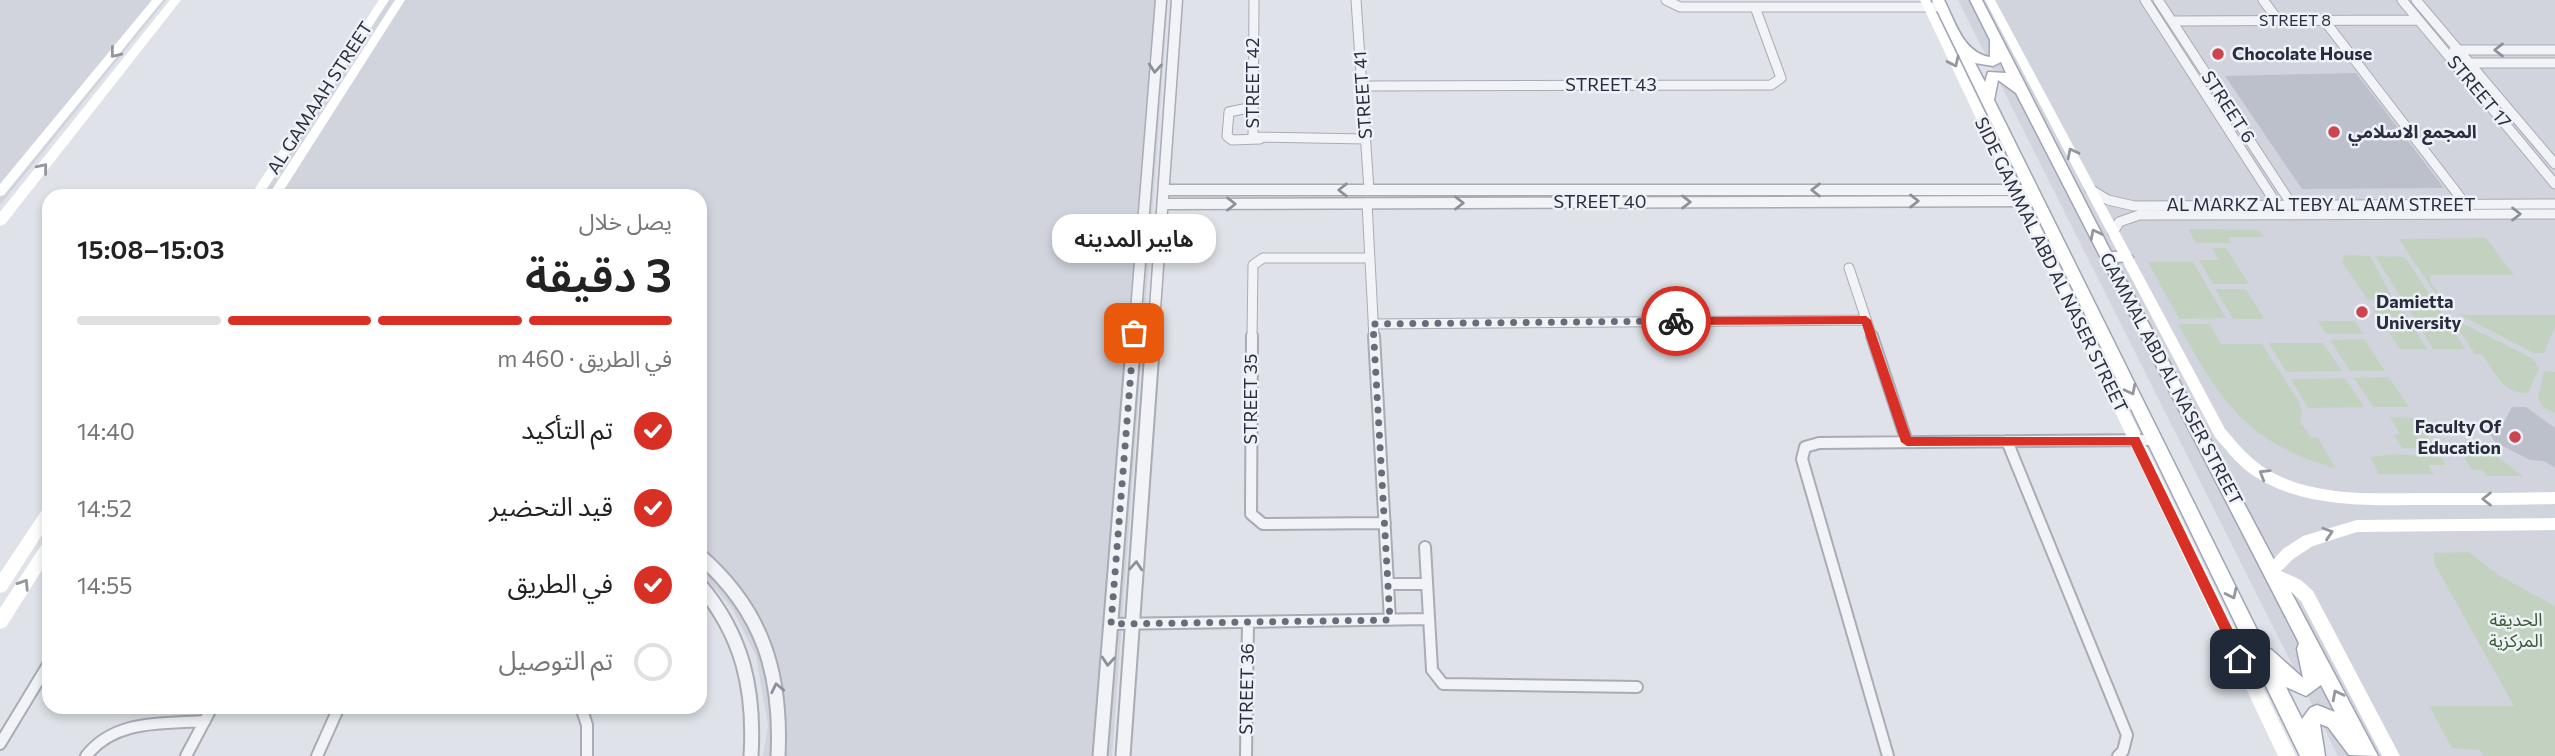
<!DOCTYPE html>
<html lang="ar">
<head>
<meta charset="utf-8">
<style>
  :root { --surface:#fff; --page:#f6f6f6; --text:#222; --muted:#767676; --line:#e0e0e0; --accent:#d93025 }
  body { margin:0; font-family:Commissioner,"Noto Sans Arabic",sans-serif; background:var(--page); color:var(--text); direction:rtl; height:100vh; display:flex; flex-direction:column; font-size:26px; white-space:nowrap }
  * { box-sizing:border-box; margin:0 }
  p { font-size:23px; color:var(--muted) }
  .icon { flex:none; width:38px; height:38px; fill:none; stroke:currentColor; stroke-width:2; stroke-linecap:round; stroke-linejoin:round }
  .map { position:relative; flex:1; overflow:hidden; direction:ltr }
  .drawer { position:absolute; left:42px; top:189px; width:665px; height:525px; display:flex; flex-direction:column; background:var(--surface); border-radius:21px; box-shadow:0 4px 10px #0003; direction:rtl }
  .drawer>* { flex:none }
  .pin { position:absolute; display:grid; place-items:center; width:60px; height:60px; color:#fff; margin:-30px; border-radius:14px; box-shadow:0 4px 10px #0006 }
  .courier { position:absolute; display:grid; place-items:center; width:70px; height:70px; margin:-35px; border:5px solid #d93025; border-radius:50%; background:#fff; color:#222; box-shadow:0 2px 9px #0007 }
  .bubble { position:absolute; height:49px; border-radius:21px; background:var(--surface); box-shadow:0 4px 10px #0003; font-size:23px; font-weight:600; line-height:49px; text-align:center; direction:rtl }
  .summary em { font-style:normal; font-weight:600 }
  .summary div { display:flex; flex-direction:column-reverse }
  .summary { display:flex; align-items:center; justify-content:space-between; height:119px; padding:0 35px }
  h1 { font-size:46px; font-weight:600; line-height:52px }
  .bar { display:grid; grid-template-columns:repeat(4,1fr); gap:10px 7px; align-content:center; height:84px; padding:0 35px }
  .bar i { height:9px; border-radius:5px; background:var(--line) }
  .bar .current { background:var(--accent) }
  .bar p { grid-column:span 4 }
  ol { padding:0 35px; list-style:none }
  li { display:flex; align-items:center; gap:21px; height:77px }
  li p { margin-inline-start:auto }
  li .icon { padding:7px; border-radius:50%; background:var(--accent); color:#fff; stroke-width:4 }
  li:last-child { color:var(--muted) }
  li i { width:38px; height:38px; border:4px solid var(--line); border-radius:50% }
  .map>svg:first-child { display:block }
  .built { fill:#d1d4dd }
  .green { fill:#c3d2c0 }
  .building { fill:#bcc0cb }
  .lines { fill:none; stroke-linecap:round; stroke-linejoin:round }
  .minor-far1-casing { stroke:#a8acb5; stroke-width:11 }
  .minor-casing { stroke:#a8acb5; stroke-width:14 }
  .tertiary-far1-casing { stroke:#a8acb5; stroke-width:13 }
  .tertiary-casing { stroke:#a8acb5; stroke-width:17 }
  .primary-casing { stroke:#9ea5b4; stroke-width:3 }
  .minor-far1 { stroke:#f1f3f6; stroke-width:9 }
  .minor { stroke:#f1f3f6; stroke-width:10 }
  .tertiary-far1 { stroke:#f1f3f6; stroke-width:10 }
  .tertiary { stroke:#f1f3f6; stroke-width:13 }
  .secondary { fill:#fff; fill-rule:evenodd }
  .primary { fill:#fff; fill-rule:evenodd }
  .oneway { stroke:#8c909a }
  .oneway2 { stroke:#94969f }
  .route { fill:#d93025 }
  .done { stroke:#686d7a; stroke-width:7; stroke-dasharray:0 12.6 }
  .poi-dot { fill:#cc444e; stroke:#eef1f6; stroke-width:2.5 }
  .labels { text-anchor:middle; stroke-width:5; stroke-linejoin:round; paint-order:stroke }
  .far-street-label { font-size:16px; fill:#282e3f; stroke:#eef1f6 }
  .poi-label { font-size:18px; font-weight:bold; fill:#282e3f; stroke:#eef1f6; text-anchor:start }
  .street-label { font-size:18px; fill:#282e3f; stroke:#eef1f6 }
  .park-label { font-size:18px; fill:#395a35; stroke:#eef1f6 }
</style>
</head>
<body>
<div class="map">
<svg width="2555" height="756" viewBox="0 0 2555 756">
  <rect width="100%" height="100%" fill="#dfe2e8"/>
  <path class="built" d="M0 0H166L0 205Z
    M388 0H1168L1112 756H763L768 726 756 656 732 608 700 571V196H262Z
    M1958 0H2555V756H2338Z"/>
  <path class="green" d="M2188 229 2259 230 2264 237H2228L2231 243H2196Z
    M2486 238 2514 275H2431L2430 281 2452 312 2447 311 2399 239Z
    M2212 248H2226L2249 284H2213L2199 260H2219Z
    M2344 255 2370 256 2393 299 2368 300 2342 262Z
    M2375 256 2405 257 2434 301 2402 299Z
    M2148 262H2193L2226 318 2179 319Z
    M2215 289H2246L2264 319H2233Z
    M2413 305H2437L2465 349H2433L2409 310Z
    M2394 306 2405 313 2427 349H2400L2372 307Z
    M2460 315H2555V327L2544 353H2534Z
    M2450 317 2532 358 2539 368 2528 393C2503 394 2495 373 2482 354H2475Z
    M2318 321H2355L2363 334H2326Z
    M2178 324H2210L2221 344H2262L2299 402 2302 411 2300 422 2311 437 2318 438 2336 469C2247 443 2220 401 2178 324Z
    M2364 339 2385 371H2350L2330 340Z
    M2269 343H2323L2342 371 2286 372Z
    M2544 371 2555 372V413L2543 407 2538 398Z
    M2389 377 2409 407H2373L2354 378Z
    M2345 378 2364 407 2308 408 2291 379Z
    M2390 417 2417 418 2436 449 2402 448 2394 435 2400 434Z
    M2454 442 2491 452 2523 476H2487L2483 470H2472Z
    M2396 454 2441 457 2446 465H2428L2434 474H2379L2370 457Z
    M2469 552 2500 576 2555 606V756H2483L2480 750 2452 748 2429 706H2514L2434 563V553Z"/>
  <path class="building" d="M2356 73 2444 188 2302 189 2225 76Z
    M2512 407H2526L2555 428V468L2544 461 2530 460 2495 442 2489 433 2495 421 2503 424Z"/>
  <g class="lines">
    <g class="minor-far1-casing">
      <path id="minor-far1" d="M1254 0 1253 137 1366 139
        M1356 0 1369 190
        M1666 0 1680 7H1936
        M2145 0 2279 208
        M2158 0 2294 208
        M2263 0 2278 20
        M2402 0 2555 184
        M2416 0 2555 164
        M2324 20 2467 206
        M2172 21 2418 20
        M2454 50H2555
        M2466 63H2555
        M1362 86 1771 85 1781 78 1755 7
        M1253 107 1229 112 1227 136 1232 140 1260 139
        M2090 189 2108 200 2134 206 2555 204
        M1367 203 1374 337
        M2113 233 2119 222 2139 215 2555 214
        M1849 268 1872 337
        M1373 324 1866 320
        M1252 337 1253 265 1263 258H1370"/>
    </g>
    <g class="minor-casing">
      <path id="minor" d="M1252 336 1251 514 1263 524 1385 523
        M1374 336 1390 620
        M1872 336 1907 442
        M2007 441 2127 735 2123 751 2118 756
        M1425 547 1432 670 1443 684 1637 687
        M1388 584H1427
        M1111 624 1429 619
        M581 707 587 725V756
        M0 744 49 663
        M86 756C115 719 162 724 205 721
        M186 756 212 707
        M317 756 339 707
        M1246 756 1248 622
        M1888 756 1802 459 1805 447 1819 443 2156 440"/>
    </g>
    <g class="tertiary-far1-casing">
      <path id="tertiary-far1" d="M1164 190H2031
        M1163 204 2036 201
        M1134 337 1161 0
        M1153 337 1177 0"/>
    </g>
    <g class="tertiary-casing">
      <path id="tertiary" d="M700 556C763 611 782 674 778 756
        M700 585C743 636 755 690 751 756
        M1100 756 1134 336
        M1123 756 1153 336"/>
    </g>
    <g class="primary-casing">
      <path id="primary" d="M1932 0H1944C1955 21 1963 53 1990 57V40L1970 0H1982L2111 252H2126L2133 257 2131 261 2116 262 2378 756 2349 755 2328 727 2320 724 2325 756H2300ZM2001 62 2006 73 1988 72 1985 82 1975 63 1993 66ZM1998 80 2016 93 2299 643 2297 649 2303 678 2272 650 2266 648 1994 100ZM2321 685 2335 712 2317 705 2310 708 2302 719 2286 687 2306 696Z"/>
    </g>
    <use href="#minor-far1" class="minor-far1"/>
    <use href="#minor" class="minor"/>
    <use href="#tertiary-far1" class="tertiary-far1"/>
    <use href="#tertiary" class="tertiary"/>
    <path class="secondary" d="M152 0H163L4 195 0 196V184Z
      M170 0H181L5 224 0 226V212Z
      M379 0H389L262 196H250Z
      M395 0H405L280 196H268Z
      M1920 0H1930L2296 756H2278Z
      M1985 0H1995L2225 429C2238 444 2250 459 2268 470 2315 498 2378 493 2431 493 2472 493 2514 493 2555 492V504C2514 505 2472 505 2431 505 2373 505 2308 509 2257 478 2240 468 2228 452 2215 437Z
      M49 505V524L6 591 0 593V573L44 507Z
      M2555 518V530L2357 532 2313 546 2293 559 2281 571 2301 580 2313 591 2400 756H2382L2301 601 2289 590 2269 581 2264 570 2283 549 2303 536 2357 520Z
      M49 539V559L6 627 0 629V608L44 541Z"/>
    <use href="#primary" class="primary"/>
  </g>
  <defs><path id="oneway-chevron" d="M-2-3.5L2.5 0L-2 3.5" fill="none" stroke-width="1.6" stroke-linecap="round" stroke-linejoin="round" transform="scale(1.75)"/></defs>
  <g class="oneway">
    <use href="#oneway-chevron" transform="translate(2499 50) rotate(-180)"/>
    <use href="#oneway-chevron" transform="translate(1155 68) rotate(95)"/>
    <use href="#oneway-chevron" transform="translate(1343 190) rotate(180)"/>
    <use href="#oneway-chevron" transform="translate(1816 190) rotate(-180)"/>
    <use href="#oneway-chevron" transform="translate(1914 201)"/>
    <use href="#oneway-chevron" transform="translate(1686 202)"/>
    <use href="#oneway-chevron" transform="translate(1459 203)"/>
    <use href="#oneway-chevron" transform="translate(1231 204)"/>
    <use href="#oneway-chevron" transform="translate(2516 214)"/>
    <use href="#oneway-chevron" transform="translate(1136 566) rotate(-86)"/>
    <use href="#oneway-chevron" transform="translate(1108 661) rotate(95)"/>
    <use href="#oneway-chevron" transform="translate(777 688) rotate(-102)"/>
  </g>
  <g class="oneway2">
    <use href="#oneway-chevron" transform="translate(115 53) rotate(129)"/>
    <use href="#oneway-chevron" transform="translate(1954 62) rotate(65)"/>
    <use href="#oneway-chevron" transform="translate(2072 153) rotate(-117)"/>
    <use href="#oneway-chevron" transform="translate(43 168) rotate(-51)"/>
    <use href="#oneway-chevron" transform="translate(2095 234) rotate(-117)"/>
    <use href="#oneway-chevron" transform="translate(2131 390) rotate(63)"/>
    <use href="#oneway-chevron" transform="translate(2264 474) rotate(-149)"/>
    <use href="#oneway-chevron" transform="translate(2487 499) rotate(180)"/>
    <use href="#oneway-chevron" transform="translate(2328 533) rotate(-18)"/>
    <use href="#oneway-chevron" transform="translate(24 584) rotate(-57)"/>
    <use href="#oneway-chevron" transform="translate(2232 594) rotate(64)"/>
    <use href="#oneway-chevron" transform="translate(2337 695) rotate(-117)"/>
  </g>
  <path class="route" d="M1866 316 1871 320 1911 437H2139L2245 655V663H2236L2131 445 1907 446 1901 442 1862 324 1676 325 1670 321 1676 317Z"/>
  <g class="lines">
    <path class="done" d="M1134 333 1111 624 1390 620 1373 324 1676 321"/>
  </g>
  <g class="poi-dot">
    <circle cx="2218" cy="54" r="7"/>
    <circle cx="2334" cy="132" r="7"/>
    <circle cx="2362" cy="312" r="7"/>
    <circle cx="2515" cy="437" r="7"/>
  </g>
  <g class="labels">
    <g class="far-street-label">
      <text x="2295" y="26">STREET 8</text>
    </g>
    <g class="poi-label">
      <text x="2232" y="60">Chocolate House</text>
      <text x="2348" y="138">المجمع الاسلامي</text>
      <text x="2376" y="308">Damietta<tspan x="2376" dy="21">University</tspan></text>
      <text x="2501" y="433" text-anchor="end">Faculty Of<tspan x="2501" dy="21">Education</tspan></text>
    </g>
    <g class="street-label">
      <text transform="translate(1253 83) rotate(-90)" y="6">STREET 42</text>
      <text x="1611" y="91">STREET 43</text>
      <text transform="translate(2479 92) rotate(50)" y="6">STREET 17</text>
      <text transform="translate(1363 95) rotate(-94)" y="6">STREET 41</text>
      <text transform="translate(320 98) rotate(-57)" y="6">AL GAMAAH STREET</text>
      <text transform="translate(2228 107) rotate(57)" y="6">STREET 6</text>
      <text x="1600" y="208">STREET 40</text>
      <text x="2321" y="211">AL MARKZ AL TEBY AL AAM STREET</text>
      <text transform="translate(2051 265) rotate(64)" y="6">SIDE GAMMAL ABD AL NASER STREET</text>
      <text transform="translate(2171 379) rotate(62)" y="6">GAMMAL ABD AL NASER STREET</text>
      <text transform="translate(1251 399) rotate(-90)" y="6">STREET 35</text>
      <text transform="translate(1247 689) rotate(-89)" y="6">STREET 36</text>
    </g>
    <g class="park-label">
      <text x="2516" y="626">الحديقة<tspan x="2516" dy="21">المركزية</tspan></text>
    </g>
  </g>
</svg>
<div class="pin" style="left:1134px;top:333px;background:#ea580c"><svg class="icon" aria-label="bag" viewBox="0 0 24 24"><path d="M5 8h14l-1 12H6zM9 8a3 3 0 0 1 6 0"/></svg></div>
<div class="pin" style="left:2240px;top:659px;background:#1f2937"><svg class="icon" aria-label="home" viewBox="0 0 24 24"><path d="M3 11l9-7 9 7M6 9v11h12V9"/></svg></div>
<div class="courier" style="left:1676px;top:321px"><svg class="icon" aria-label="bike" viewBox="0 0 24 24"><circle cx="6" cy="16" r="4"/><circle cx="18" cy="16" r="4"/><path d="M6 16l4-8h5l3 8M10 8l3 8H6M13 5h3"/></svg></div>
<div class="bubble" style="left:1052px;top:214px;width:164px">هايبر المدينه</div>
<section class="drawer">
<div class="summary"><div><h1>3 دقيقة</h1><p>يصل خلال</p></div><em>15:03–15:08</em></div>
<div class="bar"><i class="current"></i><i class="current"></i><i class="current"></i><i></i><p>في الطريق · 460 m</p></div>
<ol>
<li><svg class="icon" aria-label="check" viewBox="0 0 24 24"><path d="M5 12l5 5 9-10"/></svg>تم التأكيد<p>14:40</p></li>
<li><svg class="icon" aria-label="check" viewBox="0 0 24 24"><path d="M5 12l5 5 9-10"/></svg>قيد التحضير<p>14:52</p></li>
<li><svg class="icon" aria-label="check" viewBox="0 0 24 24"><path d="M5 12l5 5 9-10"/></svg>في الطريق<p>14:55</p></li>
<li><i></i>تم التوصيل</li>
</ol>
</section>
</div>
</body>
</html>
